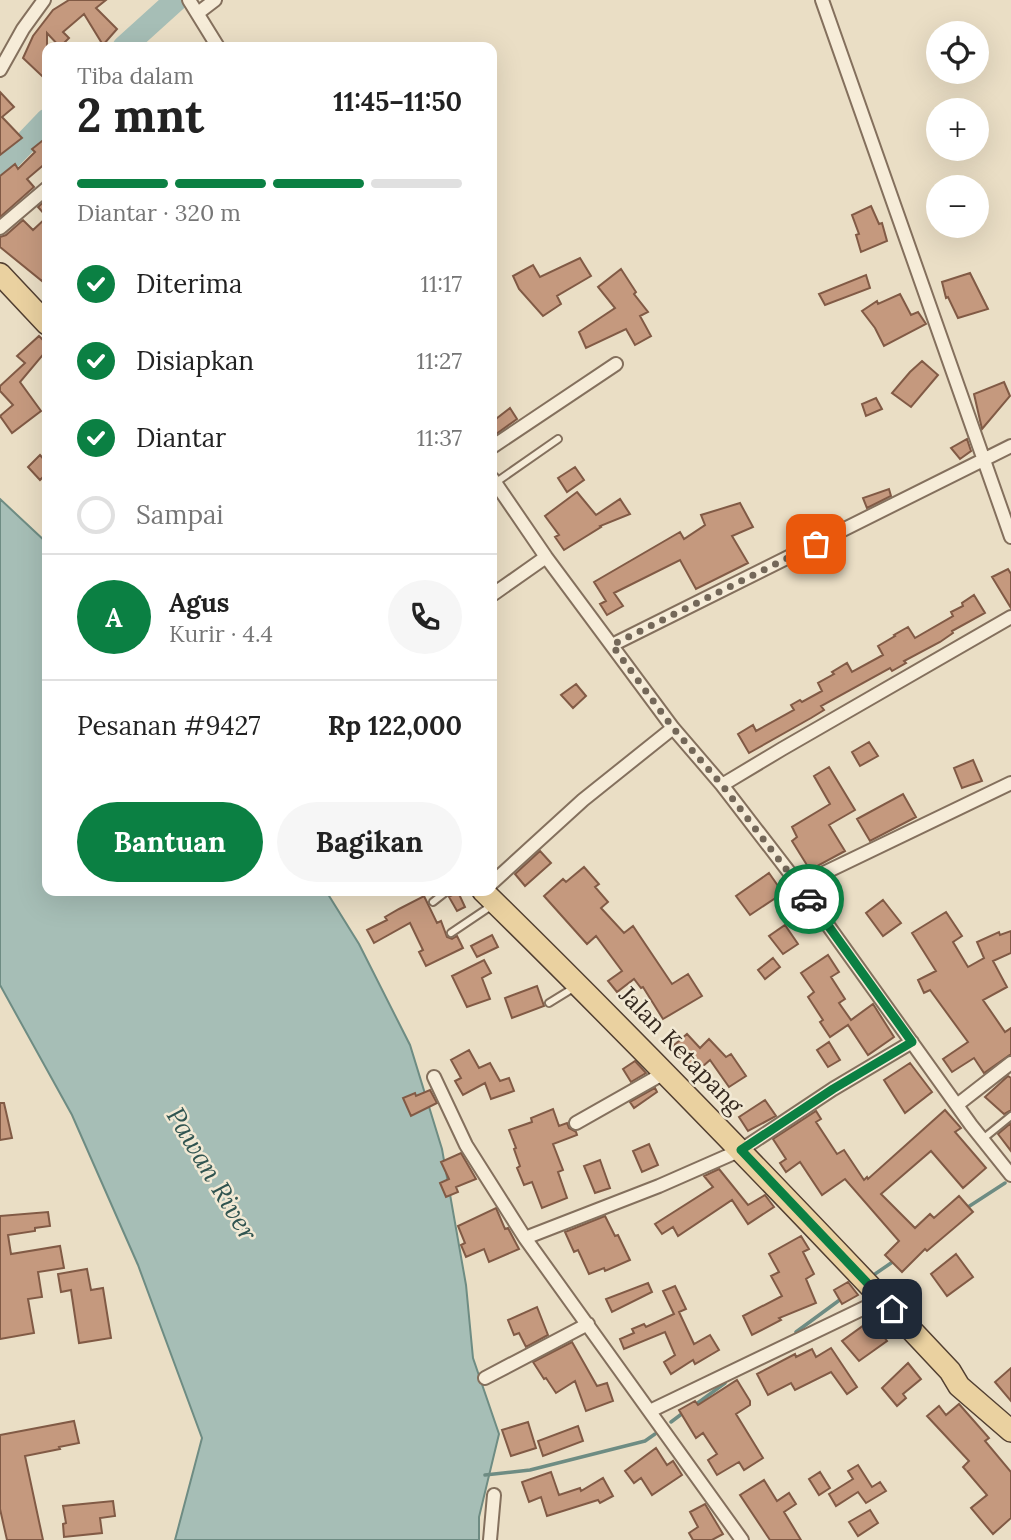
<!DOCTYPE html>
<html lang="id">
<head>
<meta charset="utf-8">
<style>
  :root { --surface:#fff; --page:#f6f6f6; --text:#222; --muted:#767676; --line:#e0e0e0; --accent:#0b8043 }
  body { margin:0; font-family:Lora,serif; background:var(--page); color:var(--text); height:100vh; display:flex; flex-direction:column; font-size:26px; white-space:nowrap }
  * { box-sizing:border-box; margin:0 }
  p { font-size:23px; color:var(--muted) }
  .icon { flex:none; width:38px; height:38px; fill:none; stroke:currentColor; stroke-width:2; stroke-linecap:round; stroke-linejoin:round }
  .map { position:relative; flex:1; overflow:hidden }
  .panel { position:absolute; left:42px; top:42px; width:455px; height:854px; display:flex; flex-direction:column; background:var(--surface); border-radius:14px; box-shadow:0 7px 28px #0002 }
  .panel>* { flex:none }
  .tools { position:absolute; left:926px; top:21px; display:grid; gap:14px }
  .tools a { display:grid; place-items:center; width:63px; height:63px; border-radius:50%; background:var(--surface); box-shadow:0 7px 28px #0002; font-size:35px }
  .pin { position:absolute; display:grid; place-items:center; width:60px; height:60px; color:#fff; margin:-30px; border-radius:14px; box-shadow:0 4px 10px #0006 }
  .courier { position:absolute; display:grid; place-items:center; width:70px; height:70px; margin:-35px; border:5px solid #0b8043; border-radius:50%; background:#fff; color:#222; box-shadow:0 2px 9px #0007 }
  .summary em { font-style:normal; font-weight:800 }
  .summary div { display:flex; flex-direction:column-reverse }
  .summary { display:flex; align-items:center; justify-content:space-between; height:119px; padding:0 35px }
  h1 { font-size:46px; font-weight:800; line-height:52px }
  .bar { display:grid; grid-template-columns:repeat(4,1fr); gap:10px 7px; align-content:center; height:84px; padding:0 35px }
  .bar i { height:9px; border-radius:5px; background:var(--line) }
  .bar .on { background:var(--accent) }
  .bar p { grid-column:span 4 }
  .line { display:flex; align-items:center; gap:18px; padding:0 35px; border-top:2px solid var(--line) }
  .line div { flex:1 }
  .round { display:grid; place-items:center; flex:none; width:74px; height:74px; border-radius:37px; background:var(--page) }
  ol { padding:0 35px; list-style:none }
  li { display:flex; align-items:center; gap:21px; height:77px }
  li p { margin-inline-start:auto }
  li .icon { padding:7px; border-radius:50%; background:var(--accent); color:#fff; stroke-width:4 }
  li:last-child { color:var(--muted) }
  li i { width:38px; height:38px; border:4px solid var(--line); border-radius:50% }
  .primary-button { display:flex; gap:14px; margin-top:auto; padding:14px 35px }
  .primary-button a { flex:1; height:80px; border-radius:42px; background:var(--accent); color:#fff; font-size:28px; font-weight:800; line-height:80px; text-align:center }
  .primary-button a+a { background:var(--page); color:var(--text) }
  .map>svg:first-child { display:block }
  .water { fill:#a6beb6; stroke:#6e8c83; stroke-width:2 }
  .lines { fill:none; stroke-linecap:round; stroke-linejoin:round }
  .stream { stroke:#6e8c83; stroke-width:3.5 }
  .river { stroke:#a6beb6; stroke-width:23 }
  .building { fill:#c5997e; stroke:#815a45; stroke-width:2 }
  .lane-casing { stroke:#84705d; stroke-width:10 }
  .street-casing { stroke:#84705d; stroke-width:16 }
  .primary-casing { stroke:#523f31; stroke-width:24 }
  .lane { stroke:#f6ecd8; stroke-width:6 }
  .street { stroke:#f6ecd8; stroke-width:12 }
  .primary { stroke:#ead1a0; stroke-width:21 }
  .done { stroke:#746859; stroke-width:7; stroke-dasharray:0 12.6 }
  .route { stroke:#0b8043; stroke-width:9 }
  .labels { text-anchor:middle; stroke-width:5; stroke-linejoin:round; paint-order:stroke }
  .street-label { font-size:24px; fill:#35291f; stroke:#f2e9d4 }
  .water-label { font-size:26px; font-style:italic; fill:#305450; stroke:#f2e9d4 }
</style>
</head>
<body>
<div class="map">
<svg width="1011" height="1540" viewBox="0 0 1011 1540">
  <rect width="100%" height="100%" fill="#eadec5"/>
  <path class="water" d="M0 499 47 543V891H326L359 944 410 1045 442 1149 466 1285 473 1358 499 1434 479 1517V1540H175L202 1438 138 1265 72 1115 0 985Z"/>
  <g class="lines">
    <path class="stream" d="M965 1209 1005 1183
      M875 1274 894 1261
      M796 1332 841 1299
      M695 1405 725 1383
      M671 1422 683 1413
      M485 1475 530 1470 645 1441 655 1434"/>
    <path class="river" d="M124 47 176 0
      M0 169 47 120"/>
  </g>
  <path class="building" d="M69 0H106L96 8 117 29 103 45 84 14 63 32 69 38 60 47 47 33V72L42 76 23 58 33 36 53 10Z
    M0 92 14 107 2 117 22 138 0 155Z
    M47 137V162L27 179 34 187 0 217V176L15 164 18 169 35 152 32 149Z
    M47 199V275L42 281 0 247V237L6 235 23 220 33 230 47 217 38 207Z
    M871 206 879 224 882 223 887 241 861 252 856 235 859 234 852 215Z
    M580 258 591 276 557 296 561 304 543 316 519 289 513 276 533 265 540 277Z
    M621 269 636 292 634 294 648 312 640 316 651 336 635 345 626 329 586 348 579 332 615 308 598 287Z
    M970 273 988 309 958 318 948 297 946 298 942 282Z
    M866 275 870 288 825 305 819 294Z
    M900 294 911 315 918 312 926 324 884 346 875 328 862 311 877 301 878 304Z
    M39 336 47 344V350L20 382 41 411 12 433 0 416 13 405 0 391V386L25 363 17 356Z
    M922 361 938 375 911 407 892 393 910 372Z
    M1004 382 1010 396 982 429 974 394Z
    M876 398 882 409 866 416 862 404Z
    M510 408 517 419 492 437V422Z
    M967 439 971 451 960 459 951 448Z
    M40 455 47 463V473L40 480 28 467Z
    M575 467 584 480 567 492 558 478Z
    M889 489 891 496 867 508 863 498Z
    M577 492 596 515 620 499 630 514 600 526 601 527 564 550 555 537 559 535 545 516Z
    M740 503 753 527 732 536 748 563 696 589 680 560 614 593 623 606 607 615 600 604 606 601 594 582 680 532 684 539 705 525 701 515Z
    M1008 569 1011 574V608L992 577Z
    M974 595 985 613 952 631 953 633 940 642 904 661 906 663 892 671 890 668 821 706 824 710 811 718 749 753 738 734 753 725 756 731 794 710 791 705 800 700 802 702 822 691 818 683 834 674 832 672 847 663 852 672 883 655 878 646 895 636 894 635 908 627 915 638 953 616 951 612 963 606 962 603Z
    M576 684 586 696 573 708 561 695Z
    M869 742 878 756 860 766 852 752Z
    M973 760 982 781 962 788 954 768Z
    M829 767 855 810 829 825 845 851 810 870 792 841 797 837 792 827 830 804 814 776Z
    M903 794 916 817 870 841 857 819Z
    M540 851 551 863 525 886 515 874Z
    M584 867 599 884 595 887 608 902 601 908 624 933 633 926 672 984 688 974 702 996 663 1019 643 987 641 988 634 979 617 992 608 981 622 971 596 936 587 944 544 896 563 879 566 882Z
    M769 873 783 893 750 915 736 896Z
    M458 892 465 907 457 911 449 897Z
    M424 896 437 923 441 921 447 937 452 939 457 936 463 948 426 966 419 952 423 950 410 923 374 943 367 930 387 920 385 917 399 909Z
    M883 900 901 923 883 936 866 913Z
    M946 912 962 936 953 942 968 967 984 958 977 942 999 932 1000 935 1011 931V953L993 961 1007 987 983 1000 1005 1032 1011 1028V1054L984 1073 974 1058 952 1072 943 1059 968 1042 930 990 924 993 918 980 936 971 912 933Z
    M785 925 798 944 783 954 769 936Z
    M492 935 498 947 477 957 471 946Z
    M828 955 839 972 831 977 845 999 839 1003 851 1020 873 1004 894 1037 868 1055 848 1025 830 1037 820 1022 823 1020 808 997 814 992 801 973Z
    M773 958 780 967 765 979 758 970Z
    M484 960 491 973 482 978 490 999 467 1007 452 976Z
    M537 986 544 1006 512 1018 505 998Z
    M687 1034 700 1048 709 1039 726 1057 731 1054 746 1076 729 1087 710 1060 694 1074 683 1063 686 1060 673 1046Z
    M829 1042 840 1060 828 1067 817 1050Z
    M469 1050 479 1068 490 1063 500 1081 509 1078 514 1091 491 1099 485 1083 463 1095 455 1081 461 1078 451 1060Z
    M635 1061 646 1073 631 1082 623 1069Z
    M910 1063 932 1092 905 1113 884 1080Z
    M1008 1076 1011 1078V1110L1004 1114 985 1097Z
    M655 1088 657 1092 634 1108 630 1102Z
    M430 1090 437 1103 411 1116 403 1098 415 1093 416 1096Z
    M765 1100 776 1116 748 1131 739 1117Z
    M0 1103H4L12 1138 0 1140Z
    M553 1109 559 1126 567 1123 569 1128 576 1132 577 1135 553 1144 563 1170 558 1172 567 1198 542 1208 532 1182 524 1185 517 1168 520 1166 514 1149 516 1148 509 1130 532 1122 531 1118Z
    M945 1110 961 1128 955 1132 986 1168 963 1188 931 1151 881 1194 915 1228 930 1214 934 1218 959 1196 973 1212 927 1251 925 1249 902 1272 885 1255 899 1241 845 1179 822 1195 800 1162 786 1172 780 1163 786 1159 773 1139 816 1111 821 1119 816 1122 837 1154 844 1150 864 1180 867 1177 868 1179Z
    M1011 1123V1151L998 1134Z
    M649 1144 658 1165 642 1172 633 1151Z
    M461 1153 476 1179 456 1187 458 1192 446 1197 440 1183 449 1179 441 1162Z
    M600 1160 610 1188 595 1193 584 1166Z
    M719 1169 748 1205 765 1195 774 1207 748 1224 732 1200 678 1236 673 1227 662 1234 655 1224 713 1187 704 1176Z
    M496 1208 505 1229 508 1228 519 1249 489 1262 484 1249 466 1257 461 1245 465 1243 458 1226Z
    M48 1212 50 1226 35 1228V1231L8 1235 11 1254 60 1246 64 1268 38 1272 42 1297 28 1299 34 1333 0 1339V1216Z
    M605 1216 615 1236 618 1235 630 1260 605 1271 604 1268 589 1274 578 1250 574 1252 565 1232Z
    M801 1236 809 1249 803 1252 814 1274 806 1279 816 1303 779 1318 781 1320 752 1335 743 1316 782 1296 771 1276 779 1272 769 1254Z
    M956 1254 973 1277 947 1296 931 1274Z
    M87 1269 91 1290 103 1288 111 1338 79 1343 71 1290 61 1292 58 1274Z
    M848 1282 858 1295 842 1304 834 1290Z
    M648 1283 652 1292 612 1312 606 1299Z
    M675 1286 686 1309 679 1312 694 1344 710 1335 719 1350 695 1364 693 1360 671 1374 664 1362 675 1355 665 1332 624 1349 620 1339 634 1333 632 1329 644 1324 646 1327 674 1314 663 1291Z
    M537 1307 548 1335 526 1347 519 1333 514 1335 508 1320Z
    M871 1320 887 1341 859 1361 842 1341Z
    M572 1342 597 1386 607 1383 613 1401 586 1411 575 1381 556 1393 546 1378 544 1379 533 1362Z
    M831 1348 857 1387 847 1394 831 1372 795 1390 791 1383 768 1395 757 1374 795 1354 796 1357 812 1349 816 1357Z
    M908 1363 921 1379 903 1394 906 1398 897 1406 882 1388Z
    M1011 1368V1401L995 1382Z
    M737 1380 750 1401V1405L736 1414 763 1458 744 1470 739 1462 717 1475 708 1460 717 1454 703 1433 696 1438 679 1410 695 1401 698 1405Z
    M959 1404 989 1438 985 1441 1011 1472V1518L993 1534 971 1508 987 1495 963 1467 969 1461 927 1416 939 1406 946 1415Z
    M74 1421 79 1443 59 1447 60 1449 25 1456 43 1540H7L0 1509V1435Z
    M528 1422 536 1448 511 1456 502 1430Z
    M578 1426 583 1441 543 1456 538 1441Z
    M656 1448 667 1465 673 1461 682 1475 652 1495 641 1478 634 1483 625 1471Z
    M858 1465 872 1487 880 1482 886 1491 866 1503 858 1492 836 1506 829 1494 853 1479 848 1471Z
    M551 1472 559 1495 580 1488 581 1491 603 1478 613 1496 600 1503 598 1500 547 1516 541 1497 529 1502 522 1482Z
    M820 1472 830 1488 819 1495 809 1479Z
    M764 1480 777 1501 789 1493 796 1504 784 1512 801 1540H770L740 1495Z
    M113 1501 115 1516 100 1518 102 1533 64 1537 63 1524 66 1523 63 1506Z
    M705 1504 723 1534 712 1540H693L689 1533 698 1527 690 1512Z
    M870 1510 878 1523 858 1536 849 1522Z"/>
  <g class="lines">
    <g class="lane-casing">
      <path id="lane" d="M495 483 558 439
        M433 902 447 891
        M451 933 491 906
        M549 1003 575 987
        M984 1138 1011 1116"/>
    </g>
    <g class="street-casing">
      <path id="street" d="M189 0 218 47
        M822 0 1011 537
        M198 13 215 0
        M0 70 23 29 44 0
        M0 228 47 188
        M492 447 616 364
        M492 478 546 557 673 728 722 785 799 885 971 1125 1011 1175
        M492 595 546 557
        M612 645 1011 446
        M722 785 782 749 1011 617
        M492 883 583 800 673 728
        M799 885 1011 783
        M434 1077 466 1145 525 1238
        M957 1105 1011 1063
        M576 1123 666 1072
        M485 1378 588 1324
        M650 1411 883 1299
        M490 1540 494 1495
        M742 1540 525 1238 659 1186 741 1150 833 1089 912 1042"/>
    </g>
    <g class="primary-casing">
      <path id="primary" d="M0 274 47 324
        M483 891C642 1047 797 1208 950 1371L959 1386 1011 1431"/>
    </g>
    <use href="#lane" class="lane"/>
    <use href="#street" class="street"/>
    <use href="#primary" class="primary"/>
  </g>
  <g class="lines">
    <path class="done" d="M809 899 722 785 673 728 612 645 816 544"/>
    <path class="route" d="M809 899 912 1042 833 1089 741 1150 892 1309"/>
  </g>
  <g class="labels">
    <g class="street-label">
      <text transform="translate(681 1050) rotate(46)" y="8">Jalan Ketapang</text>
    </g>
    <g class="water-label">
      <text transform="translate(212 1174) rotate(59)" y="9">Pawan River</text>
    </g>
  </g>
</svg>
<div class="tools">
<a><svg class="icon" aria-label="locate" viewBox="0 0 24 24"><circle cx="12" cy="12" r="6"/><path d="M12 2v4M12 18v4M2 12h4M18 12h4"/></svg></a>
<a>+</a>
<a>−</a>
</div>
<div class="pin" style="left:816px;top:544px;background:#ea580c"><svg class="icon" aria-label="bag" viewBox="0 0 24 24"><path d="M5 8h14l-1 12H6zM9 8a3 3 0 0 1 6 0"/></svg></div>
<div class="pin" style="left:892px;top:1309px;background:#1f2937"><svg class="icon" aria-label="home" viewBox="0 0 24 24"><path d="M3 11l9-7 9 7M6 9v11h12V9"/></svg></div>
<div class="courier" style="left:809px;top:899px"><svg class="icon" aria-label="car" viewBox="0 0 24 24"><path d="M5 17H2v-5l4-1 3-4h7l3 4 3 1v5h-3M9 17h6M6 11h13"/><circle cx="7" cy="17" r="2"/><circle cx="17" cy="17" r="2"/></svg></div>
<section class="panel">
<div class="summary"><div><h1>2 mnt</h1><p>Tiba dalam</p></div><em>11:45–11:50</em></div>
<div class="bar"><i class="on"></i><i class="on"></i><i class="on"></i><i></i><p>Diantar · 320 m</p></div>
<ol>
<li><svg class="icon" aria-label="check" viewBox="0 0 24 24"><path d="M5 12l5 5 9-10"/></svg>Diterima<p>11:17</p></li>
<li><svg class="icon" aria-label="check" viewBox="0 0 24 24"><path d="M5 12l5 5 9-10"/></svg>Disiapkan<p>11:27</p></li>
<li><svg class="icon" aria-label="check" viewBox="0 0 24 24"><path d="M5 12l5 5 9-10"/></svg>Diantar<p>11:37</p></li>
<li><i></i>Sampai</li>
</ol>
<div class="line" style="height:126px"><b class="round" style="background:var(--accent);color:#fff">A</b><div><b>Agus</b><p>Kurir · 4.4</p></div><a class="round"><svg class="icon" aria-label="phone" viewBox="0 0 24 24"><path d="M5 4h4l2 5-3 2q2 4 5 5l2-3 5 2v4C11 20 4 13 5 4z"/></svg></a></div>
<div class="line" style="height:91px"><div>Pesanan #9427</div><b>Rp 122,000</b></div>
<div class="primary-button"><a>Bantuan</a><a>Bagikan</a></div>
</section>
</div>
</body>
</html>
